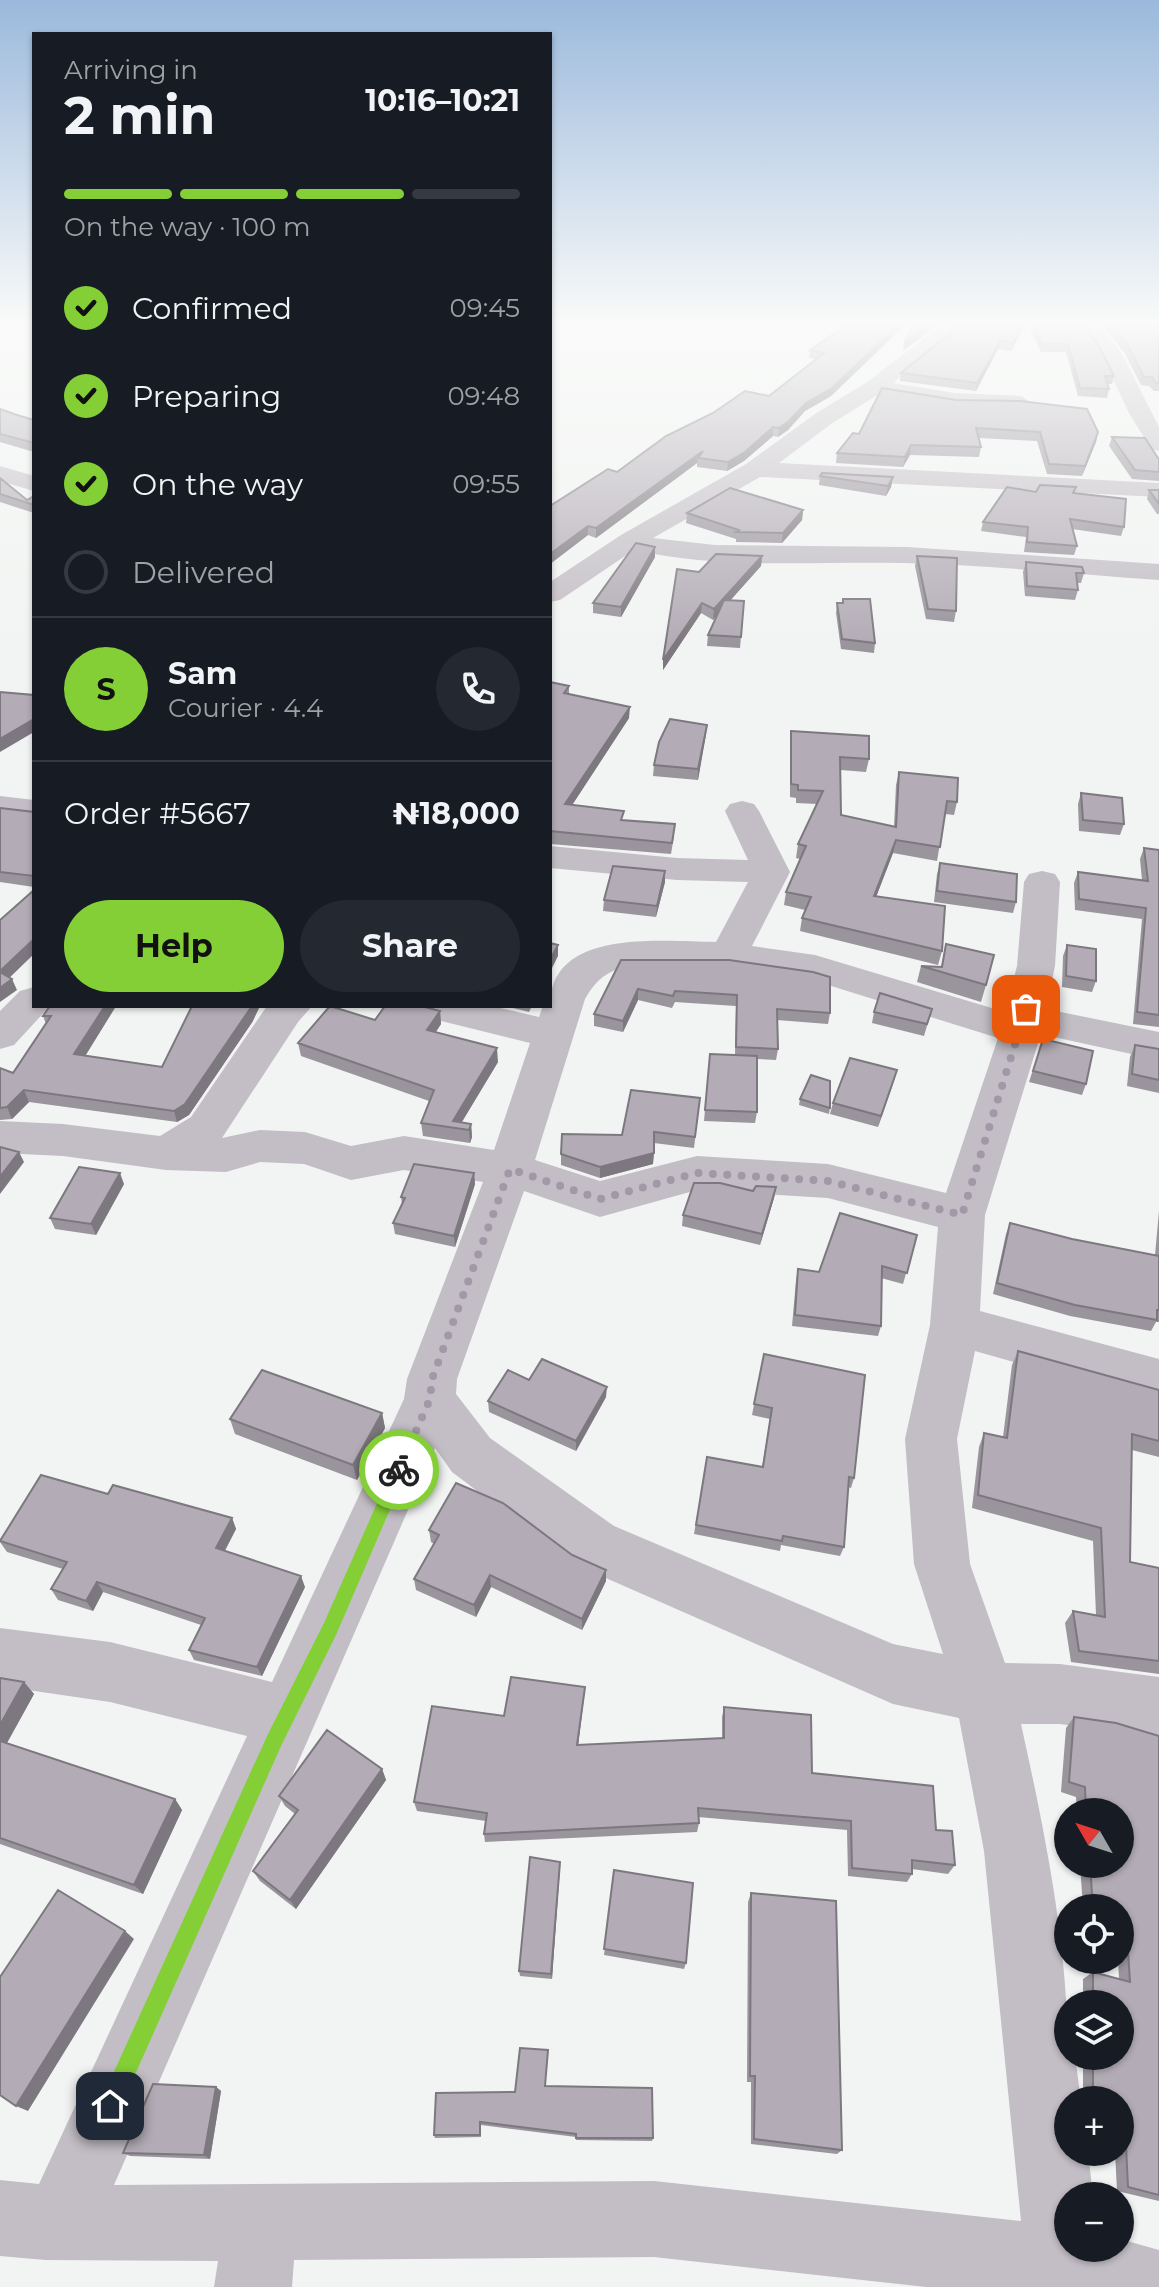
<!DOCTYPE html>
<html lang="en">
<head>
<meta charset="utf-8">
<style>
  :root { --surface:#171b24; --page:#242831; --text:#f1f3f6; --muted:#9ea1a6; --line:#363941; --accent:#84cf36 }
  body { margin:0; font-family:Montserrat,sans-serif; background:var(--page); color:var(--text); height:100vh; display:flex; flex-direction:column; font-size:30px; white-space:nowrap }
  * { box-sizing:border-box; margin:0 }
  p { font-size:26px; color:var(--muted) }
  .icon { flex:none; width:44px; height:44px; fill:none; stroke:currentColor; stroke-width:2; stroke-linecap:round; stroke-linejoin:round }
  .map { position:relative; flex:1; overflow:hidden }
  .side { position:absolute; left:32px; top:32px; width:520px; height:976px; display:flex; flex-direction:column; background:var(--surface); border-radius:0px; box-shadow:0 2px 6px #0004 }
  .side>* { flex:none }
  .needle { width:52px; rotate:309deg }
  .controls { position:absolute; left:1054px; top:1798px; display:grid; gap:16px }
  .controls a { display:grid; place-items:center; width:80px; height:80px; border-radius:50%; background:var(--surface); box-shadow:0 2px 6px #0004; font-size:40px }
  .pin { position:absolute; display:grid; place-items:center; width:68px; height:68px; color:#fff; margin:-34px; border-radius:16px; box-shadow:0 4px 12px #0006 }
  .courier { position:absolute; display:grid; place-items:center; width:80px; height:80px; margin:-40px; border:6px solid #84cf36; border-radius:50%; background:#fff; color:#222; box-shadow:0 2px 10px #0007 }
  .head em { font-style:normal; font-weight:700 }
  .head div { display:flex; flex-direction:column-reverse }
  .head { display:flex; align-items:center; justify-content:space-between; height:136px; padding:0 32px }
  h1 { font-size:52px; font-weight:700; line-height:60px }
  .bar { display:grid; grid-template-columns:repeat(4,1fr); gap:12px 8px; align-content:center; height:96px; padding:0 32px }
  .bar i { height:10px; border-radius:6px; background:var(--line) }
  .bar .selected { background:var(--accent) }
  .bar p { grid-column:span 4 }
  .line { display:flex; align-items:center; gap:20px; padding:0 32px; border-top:2px solid var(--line) }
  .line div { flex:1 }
  .round { display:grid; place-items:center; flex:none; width:84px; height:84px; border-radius:42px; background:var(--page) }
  ol { padding:0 32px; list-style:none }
  li { display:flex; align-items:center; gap:24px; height:88px }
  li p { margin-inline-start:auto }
  li .icon { padding:8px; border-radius:50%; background:var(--accent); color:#111; stroke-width:4 }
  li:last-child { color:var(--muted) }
  li i { width:44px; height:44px; border:4px solid var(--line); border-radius:50% }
  .cta { display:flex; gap:16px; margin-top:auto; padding:16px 32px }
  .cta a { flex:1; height:92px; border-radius:48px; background:var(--accent); color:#111; font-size:32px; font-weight:700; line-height:92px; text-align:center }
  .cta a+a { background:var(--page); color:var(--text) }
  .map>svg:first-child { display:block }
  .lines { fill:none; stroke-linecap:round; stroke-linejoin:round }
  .minor { fill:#c3bec5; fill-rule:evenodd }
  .wall { fill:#9a949d }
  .shaded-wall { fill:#7d787f }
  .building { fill:#b3acb6; stroke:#7d787f; stroke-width:2 }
  .route { fill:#84cf36 }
  .done { stroke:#a298a7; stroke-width:8; stroke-dasharray:0 14.4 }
</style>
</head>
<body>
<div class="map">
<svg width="1159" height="2287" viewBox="0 0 1159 2287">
  <rect width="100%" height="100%" fill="#f1f4f2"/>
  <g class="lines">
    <path class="minor" d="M942 325H964L893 383 955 393 1021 396 1032 403 1029 408 955 407 879 394 831 424 779 463 1159 483V497L760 477 653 538 715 545 907 547 1159 564V580C1074 574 988 565 903 563 814 561 721 570 634 550L560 600 550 602V582L621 535 746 464 815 414 867 382Z
      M1079 325H1100L1122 354 1159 427V451L1151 449 1129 413 1101 354Z
      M0 466 34 476V491L0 481Z
      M0 796 34 800V820L0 816Z
      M742 801 754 804 759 811 790 872 752 946 815 955 1005 1012 1017 966 1024 882 1029 874 1042 871 1055 874 1060 882 1055 966 1046 1009 1159 1032V1060L1049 1036 1039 1040 985 1215 980 1311 1159 1359V1403L975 1351 957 1439 970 1564 1005 1663 1060 1664 1159 1677V1737L1060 1724H1021C1045 1833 1068 1944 1068 2056H1075L1081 2100H1068V2152H1088L1093 2196H1068V2248H1120V2239L1159 2250V2287H926L654 2257 294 2260 292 2287H214L218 2261 45 2260 0 2256V2180L39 2184 247 1736 110 1702 0 1686V1628L110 1642 272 1682 404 1399 407 1379 483 1182 404 1170 351 1180 304 1164 260 1162 226 1172 166 1170 63 1156 0 1153V1121L63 1124 160 1136 191 1117 267 1006H312L298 1022 222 1138 260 1130 305 1132 351 1146 404 1136 494 1150 530 1043 421 1016 415 1006H492L539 1017 543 1006H550C550 927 663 942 716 942L748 882 677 880 550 868V846L677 858 748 860 725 811 730 804ZM620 968H728L812 980 998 1038 946 1193 828 1164 697 1156 600 1181 535 1160 585 999C594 983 603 974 620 968ZM697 1190 828 1198 938 1227 930 1325 905 1439 914 1564 943 1654 893 1644 614 1526 490 1438 456 1394 457 1379 524 1191 600 1217ZM435 1448 452 1472 574 1564 893 1704 959 1718 984 1851 1021 2221 654 2181 114 2185Z
      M34 987V1006H50L14 1045 0 1049V1011L20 991Z"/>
  </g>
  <path class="wall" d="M847 325H905L831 396 805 411 788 430 778 437 773 436 744 461 727 471 697 467V463L596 538 588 535 550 564V506L769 396 816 359 809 358 810 350Z
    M1025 325 1011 351 998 349 976 391 900 381 901 373Z
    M1028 325H1084L1114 376 1112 384H1107L1109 389 1107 398 1078 396 1066 352H1041Z
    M1102 325H1159V391H1154L1149 386 1141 385 1124 352Z
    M882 388 1098 432 1096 442 1082 476 1047 474 1037 441 979 438 981 447 979 457 910 455 903 467 836 463 837 453 859 434Z
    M0 409 17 415 34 420V452L0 442Z
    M1112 437 1159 458V481L1132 479 1109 446Z
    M820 476 893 477 891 487 886 496 819 485Z
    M0 478 27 500 34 496V513L0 502Z
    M1076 487 1074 493 1124 527 1121 536 1072 529 1077 546 1074 555 1024 552 1026 537 981 531 983 522 1036 492Z
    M1149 490H1159V514H1157L1147 499Z
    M803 510 802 520 782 543 736 542V539L686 523 687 513Z
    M655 547V557L621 617 593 613V603Z
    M762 556 761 566 730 600 744 601 740 648 707 646 708 635 718 614 713 620 701 613 663 670V660L699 572Z
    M917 556 956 611 954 622 926 619 915 566Z
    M1026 562 1084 573 1081 583H1077L1078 590 1075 600 1025 596 1023 572Z
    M843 599 875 643 874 653 841 649 836 613 837 603H842Z
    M550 682 569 686V694L629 718 572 805 674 836 671 854 550 844Z
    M707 725 698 780 653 776 654 765Z
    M791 731 869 759 866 772 841 770V815L894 827 896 785 899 772 957 802 954 815 945 814 937 861 893 853 876 897 942 951 938 965 800 931 802 918 805 910 784 905 786 892 800 859 796 858 798 844 817 804 796 803V798L790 797V744Z
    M1081 793 1124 824 1120 835 1079 831 1078 804Z
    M0 808 34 812V887L0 882Z
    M1144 848 1159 850V1027L1133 1024 1142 919 1075 910 1074 883 1078 872 1142 880 1140 859Z
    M940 863 1016 902 1013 913 934 902 937 874Z
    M665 882 656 917 603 911 604 900Z
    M946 944 986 985 981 1002 917 982 921 966 941 967Z
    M1067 945 1096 981 1092 992 1062 987 1063 956Z
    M621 960 830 1013 828 1024 777 1020 778 1049 776 1060 757 1059V1112L755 1123 704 1121 710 1054 735 1055 736 1006 675 1002 672 1008 638 1000 623 1032 594 1026V1014Z
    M50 1006H116L85 1056 162 1067 253 1021 189 1115 177 1122 29 1102 12 1119 0 1120V1068L13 1073 46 1024 43 1016Z
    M505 1006H532L529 1012Z
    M932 1009 924 1036 872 1023 874 1012Z
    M440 1011 441 1024 436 1032 498 1062 462 1122 471 1124 472 1137 470 1143 423 1136 421 1123 429 1101 301 1056 298 1043 375 1020Z
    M1043 1039 1086 1084 1082 1095 1029 1082Z
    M1135 1045 1159 1049V1093L1127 1086 1130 1057Z
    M897 1070 878 1127 830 1114 833 1103Z
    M700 1098 694 1148 654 1143 653 1164 600 1178 561 1165V1154L622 1135Z
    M800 1099 830 1108 829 1114 799 1105Z
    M474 1173 475 1184 455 1247 395 1234 393 1223 402 1204 401 1197Z
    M124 1184 96 1235 55 1229 50 1218Z
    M776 1187 774 1198 760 1245 682 1226 683 1215 753 1191Z
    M1159 1211V1322H1156L1151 1331 1070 1316 993 1294 1006 1234 1010 1223 1072 1239 1155 1255Z
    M917 1235 903 1284 881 1278V1326L878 1336 792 1326 796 1280 798 1269 819 1272Z
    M1018 1351 1159 1390V1457L1132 1450 1130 1562 1159 1568V1674L1071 1662 1065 1623 1073 1611 1096 1615 1093 1541 972 1508 979 1447 984 1433 1003 1437 1012 1365Z
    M764 1354 854 1478 851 1488 848 1487 844 1547 840 1556 781 1545 780 1551 694 1534 707 1457 762 1467 770 1419 752 1415Z
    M529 1380 606 1397 576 1451 489 1412 488 1401Z
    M382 1413 385 1428 357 1480 235 1434 230 1419Z
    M108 1494 232 1518 236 1529 225 1551 305 1587 262 1676 194 1660 189 1650 201 1625 103 1592 93 1611 58 1600 51 1589 63 1569 7 1552 0 1542V1540Z
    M429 1530 572 1555 606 1570V1581L582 1630 491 1587 476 1617 416 1590 414 1579 434 1544 431 1542Z
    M0 1678 24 1682 34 1694 7 1743 175 1799 182 1810 143 1894 0 1844Z
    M585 1687 584 1697 578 1745 722 1738V1717L724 1707 812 1773 936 1830 955 1865 948 1874 912 1869V1874L907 1882 848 1876 847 1830 698 1817 699 1823 697 1832 485 1842 484 1834 486 1821 417 1811 414 1802 504 1716Z
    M1074 1717 1159 1736V2201L1117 2191 1115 2152H1120V2100H1083V2056H1120V2004H1083V1979L1093 1972 1119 1979 1118 1960H1120V1908H1083L1080 1864H1120V1812H1077L1076 1797 1061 1792 1066 1728Z
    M382 1769 386 1780 296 1909 260 1881 253 1871 295 1814 285 1806 279 1796Z
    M560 1862 552 1979 520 1976 519 1971Z
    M614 1870 686 1963 684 1969 604 1955Z
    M751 1893 842 2150 837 2154 751 2144V2082H747L748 1902Z
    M548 2050 545 2086 653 2138 652 2141 576 2140V2137L481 2125V2137L435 2138 434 2135 515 2092Z
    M216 2087 221 2091 210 2159 130 2156 123 2153Z"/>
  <path class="shaded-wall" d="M898 325H905L831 396 805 411 788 430 778 437 779 428 806 403Z
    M928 325H937L903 351 904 343Z
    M1023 325H1025L1011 351 1013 343Z
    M1000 341 998 349 976 391 977 383Z
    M773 427V436L744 461 727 471 728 462Z
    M1098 432 1096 442 1082 476 1085 466Z
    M911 445 910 455 903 467 905 457Z
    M703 451 698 458 697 463 596 538V528Z
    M893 477 891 487 886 496 888 486Z
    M803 510 802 520 782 543 783 533Z
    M588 526V535L550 564V554Z
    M655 547V557L621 617V607Z
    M762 556 761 566 713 620 714 609Z
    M702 603 701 613 663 670V660Z
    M630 707 629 718 565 816V804Z
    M34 719V732L0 752V739Z
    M707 725 706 735 698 780V769Z
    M896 840 893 853 871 910 874 896Z
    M665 871V882L656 917 657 906Z
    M34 939V954L4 983 0 971Z
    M558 945V956L550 972V960Z
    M12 979 17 990 0 1002V988Z
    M638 989V1000L623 1032V1021Z
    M105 1006H116L79 1066 74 1054Z
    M252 1006H260L253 1021 189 1115 177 1122 174 1111Z
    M440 1011 441 1024 428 1043 427 1030Z
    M497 1048 498 1062 458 1128 453 1121Z
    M897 1070 894 1081 878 1127 881 1116Z
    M24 1090 29 1102 12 1119 7 1107Z
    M471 1124 472 1137 470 1143 469 1130Z
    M19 1152 24 1162 0 1194V1177Z
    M654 1153 653 1164 600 1178V1167Z
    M120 1173 124 1184 96 1235 91 1224Z
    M474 1173 475 1184 455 1247 454 1236Z
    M776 1187 774 1198 760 1245 762 1234Z
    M607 1387 606 1397 576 1451V1441Z
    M382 1413 385 1428 357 1480 353 1465Z
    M232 1518 236 1529 220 1559 216 1548Z
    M606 1570V1581L582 1630V1619Z
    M490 1575 491 1587 476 1617 474 1605Z
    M301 1576 305 1587 262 1676 257 1667Z
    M97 1582 103 1592 93 1611 86 1601Z
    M24 1682 34 1694 3 1750 0 1747V1725Z
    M585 1687 584 1697 577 1754V1745Z
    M382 1769 386 1780 296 1909 290 1900Z
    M175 1799 182 1810 143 1894 134 1885Z
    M560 1862V1868L552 1979 551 1974Z
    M125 1931 134 1939 28 2111 16 2106Z
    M216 2087 221 2091 210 2159 204 2155Z"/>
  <path class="building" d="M847 325H898L832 388 806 403 789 421 779 428 773 427 745 452 728 462 698 458 703 451 596 528 588 526 550 554V506L608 469 617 472 666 436 713 413 745 391 769 396 824 353 810 350Z
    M913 325H928L904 343Z
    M960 325H1023L1013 343 1000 341 977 383 901 373Z
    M1033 325H1084L1100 348 1114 376H1105L1109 389 1080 388 1068 344H1042Z
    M1111 325H1159V383H1156L1152 377H1144L1127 344Z
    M882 388 956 400 1020 401 1087 409 1098 432 1085 466 1049 464 1040 432 976 428 981 447 911 445 905 457 837 453 853 433 859 434Z
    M0 409 17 415 34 420V443L0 434Z
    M1112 437 1145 438 1158 458H1159V472L1135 470Z
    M822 473 893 477 888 486 820 476Z
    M0 478 27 500 34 496V505L0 494Z
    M1040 485 1076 487 1073 493 1126 499 1124 527 1070 519 1077 546 1027 542 1028 527 983 522 1007 487 1036 492Z
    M730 488 803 510 783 533 736 532 739 530 687 513Z
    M1149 490H1159V504Z
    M636 543 655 547 621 607 593 603Z
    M716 554 762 556 714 609 702 603 663 660 677 569 699 572Z
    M917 556 957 558 956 611 928 609Z
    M1026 562 1082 567 1084 573H1076L1078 590 1027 586Z
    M843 599H870L875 643 842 639 837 603H843Z
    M724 600 744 601 741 637 708 635Z
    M550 682 569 686 564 693 630 707 565 804 624 811 621 820 675 824 672 843 550 831Z
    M0 692 34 695V719L0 739Z
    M670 719 707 725 698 769 654 765 659 742Z
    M791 731 869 736V759L840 757 841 815 896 827 899 772 958 778 957 802 947 801 940 847 896 840 874 896 945 906 942 951 802 918 811 897 786 892 806 846 798 844 823 791 798 790V785L791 784Z
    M1081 793 1122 798 1124 824 1083 820Z
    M0 808 34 812V876L0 872Z
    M1144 848 1159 850V1015L1137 1012 1146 908 1079 899 1078 872 1148 881Z
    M940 863 1017 874 1016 902 937 891Z
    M613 866 665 871 657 906 604 900Z
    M34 890V939L0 971V920Z
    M550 943 558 945 550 960Z
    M946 944 994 955 986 985 921 966 942 967Z
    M1067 945 1096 949V981L1066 976Z
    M621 960H729L813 972 830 977V1013L777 1009 778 1049 736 1047 737 995 675 991 673 996 638 989 623 1021 594 1014Z
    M0 972 12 979 0 988Z
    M880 993 932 1009 927 1024 874 1012Z
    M50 1006H105L74 1054 162 1067 192 1006H252L185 1104 174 1111 24 1090 7 1107 0 1108V1068L13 1073 51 1016H43Z
    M330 1006 375 1020 385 1006H421L440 1011 427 1030 497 1048 453 1121 471 1124 469 1130 421 1123 434 1090 298 1043Z
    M1043 1039 1093 1051 1086 1084 1033 1071Z
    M1135 1045 1159 1049V1080L1132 1074Z
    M710 1054 757 1056V1112L705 1110Z
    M850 1058 897 1070 881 1116 833 1103Z
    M811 1075 830 1081V1108L800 1099Z
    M631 1090 700 1098 695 1137 654 1132V1153L600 1167 561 1154 562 1134 622 1135Z
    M0 1147 19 1152 0 1177Z
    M414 1164 474 1173 454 1236 393 1223 405 1198 401 1197Z
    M79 1167 120 1173 91 1224 50 1218Z
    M694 1183H720L753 1191 756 1186 776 1187 762 1234 683 1215Z
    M840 1213 917 1235 907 1273 882 1266 881 1326 795 1315 798 1269 819 1272Z
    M1010 1223 1072 1239 1159 1256V1310H1157V1320L1075 1305 997 1283Z
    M1018 1351 1159 1390V1441L1132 1434 1130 1562 1159 1568V1661L1079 1651 1073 1611 1105 1617 1101 1528 978 1495 984 1433 1007 1438Z
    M764 1354 865 1375 854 1478 849 1477 844 1547 783 1536 782 1541 696 1525 707 1457 763 1467 772 1408 754 1404Z
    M542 1359 607 1387 576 1441 488 1401 508 1370 529 1380Z
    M262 1370 382 1413 353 1465 230 1419Z
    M41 1475 108 1494 113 1485 232 1518 216 1548 301 1576 257 1667 189 1650 205 1618 97 1582 86 1601 51 1589 67 1562 0 1541Z
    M456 1483 503 1503 572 1555 606 1570 582 1619 490 1575 474 1605 414 1579 439 1535 429 1530Z
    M511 1677 585 1687 577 1745 724 1738V1707L811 1715 812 1773 933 1786 936 1830 952 1831 955 1865 912 1860V1874L852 1868 851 1821 698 1808 699 1823 484 1834 487 1813 414 1802 432 1706 504 1716Z
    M0 1678 24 1682 0 1725Z
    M1074 1717 1116 1723 1159 1736V2195L1128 2187 1124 2104 1120 2103V2100H1108L1093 2096V2056H1120V2004H1093V1972L1130 1982 1126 1920 1120 1919V1908H1093L1090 1864H1120V1812H1086L1085 1787 1069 1782Z
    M327 1730 382 1769 290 1900 253 1871 298 1810 279 1796Z
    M0 1741 175 1799 134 1885 0 1838Z
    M530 1857 560 1862 551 1974 519 1971Z
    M614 1870 693 1883 686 1963 604 1949Z
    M58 1890 125 1931 16 2106 0 2095V1977Z
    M751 1893 836 1901 842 2150 754 2139 755 2076H750Z
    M520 2048 548 2050 545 2086 652 2088 653 2138H576V2134L480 2122V2135H434L436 2093 515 2092Z
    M153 2084 216 2087 204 2155 123 2153Z"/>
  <linearGradient id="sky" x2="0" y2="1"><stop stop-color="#9bb9dc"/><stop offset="0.5" stop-color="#f9faf9"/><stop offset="1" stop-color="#f9faf9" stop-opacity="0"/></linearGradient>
  <rect width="1159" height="645" fill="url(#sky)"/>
  <path class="route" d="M399 1463 407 1470 336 1635 281 1746 118 2113 110 2116 102 2113 99 2106 102 2098 268 1734 324 1623 394 1465Z"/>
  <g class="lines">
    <path class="done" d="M399 1470 430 1399 432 1379 510 1169 600 1199 697 1173 828 1181 962 1215 1026 1009"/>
  </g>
</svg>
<div class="controls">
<a><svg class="needle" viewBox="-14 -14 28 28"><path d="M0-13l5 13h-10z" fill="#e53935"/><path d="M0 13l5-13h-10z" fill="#9ea1a6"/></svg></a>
<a><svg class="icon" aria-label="locate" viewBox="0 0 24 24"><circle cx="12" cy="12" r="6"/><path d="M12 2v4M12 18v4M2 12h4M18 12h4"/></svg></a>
<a><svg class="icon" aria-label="layers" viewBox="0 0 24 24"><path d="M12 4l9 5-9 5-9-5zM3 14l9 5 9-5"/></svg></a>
<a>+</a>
<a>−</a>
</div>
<div class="pin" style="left:1026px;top:1009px;background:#ea580c"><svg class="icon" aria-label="bag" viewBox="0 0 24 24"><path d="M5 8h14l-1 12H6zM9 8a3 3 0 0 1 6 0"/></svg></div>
<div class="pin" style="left:110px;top:2106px;background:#1f2937"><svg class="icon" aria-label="home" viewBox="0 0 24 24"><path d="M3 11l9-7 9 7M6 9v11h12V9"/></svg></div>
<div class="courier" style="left:399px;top:1470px"><svg class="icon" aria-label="bike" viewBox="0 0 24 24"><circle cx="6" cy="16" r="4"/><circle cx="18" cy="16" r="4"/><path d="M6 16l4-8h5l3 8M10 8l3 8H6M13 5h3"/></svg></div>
<section class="side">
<div class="head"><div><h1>2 min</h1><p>Arriving in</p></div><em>10:16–10:21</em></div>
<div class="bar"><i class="selected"></i><i class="selected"></i><i class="selected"></i><i></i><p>On the way · 100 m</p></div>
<ol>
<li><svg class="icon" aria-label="check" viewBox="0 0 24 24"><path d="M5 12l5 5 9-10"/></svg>Confirmed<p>09:45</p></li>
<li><svg class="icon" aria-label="check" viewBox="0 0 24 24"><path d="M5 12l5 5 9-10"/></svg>Preparing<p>09:48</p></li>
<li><svg class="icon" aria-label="check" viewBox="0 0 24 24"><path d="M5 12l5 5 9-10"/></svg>On the way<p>09:55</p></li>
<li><i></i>Delivered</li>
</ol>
<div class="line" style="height:144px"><b class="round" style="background:var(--accent);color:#111">S</b><div><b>Sam</b><p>Courier · 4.4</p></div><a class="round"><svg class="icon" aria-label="phone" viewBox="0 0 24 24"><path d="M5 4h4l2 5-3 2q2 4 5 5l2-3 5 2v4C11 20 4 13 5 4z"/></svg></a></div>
<div class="line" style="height:104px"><div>Order #5667</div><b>₦18,000</b></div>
<div class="cta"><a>Help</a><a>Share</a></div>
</section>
</div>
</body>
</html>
